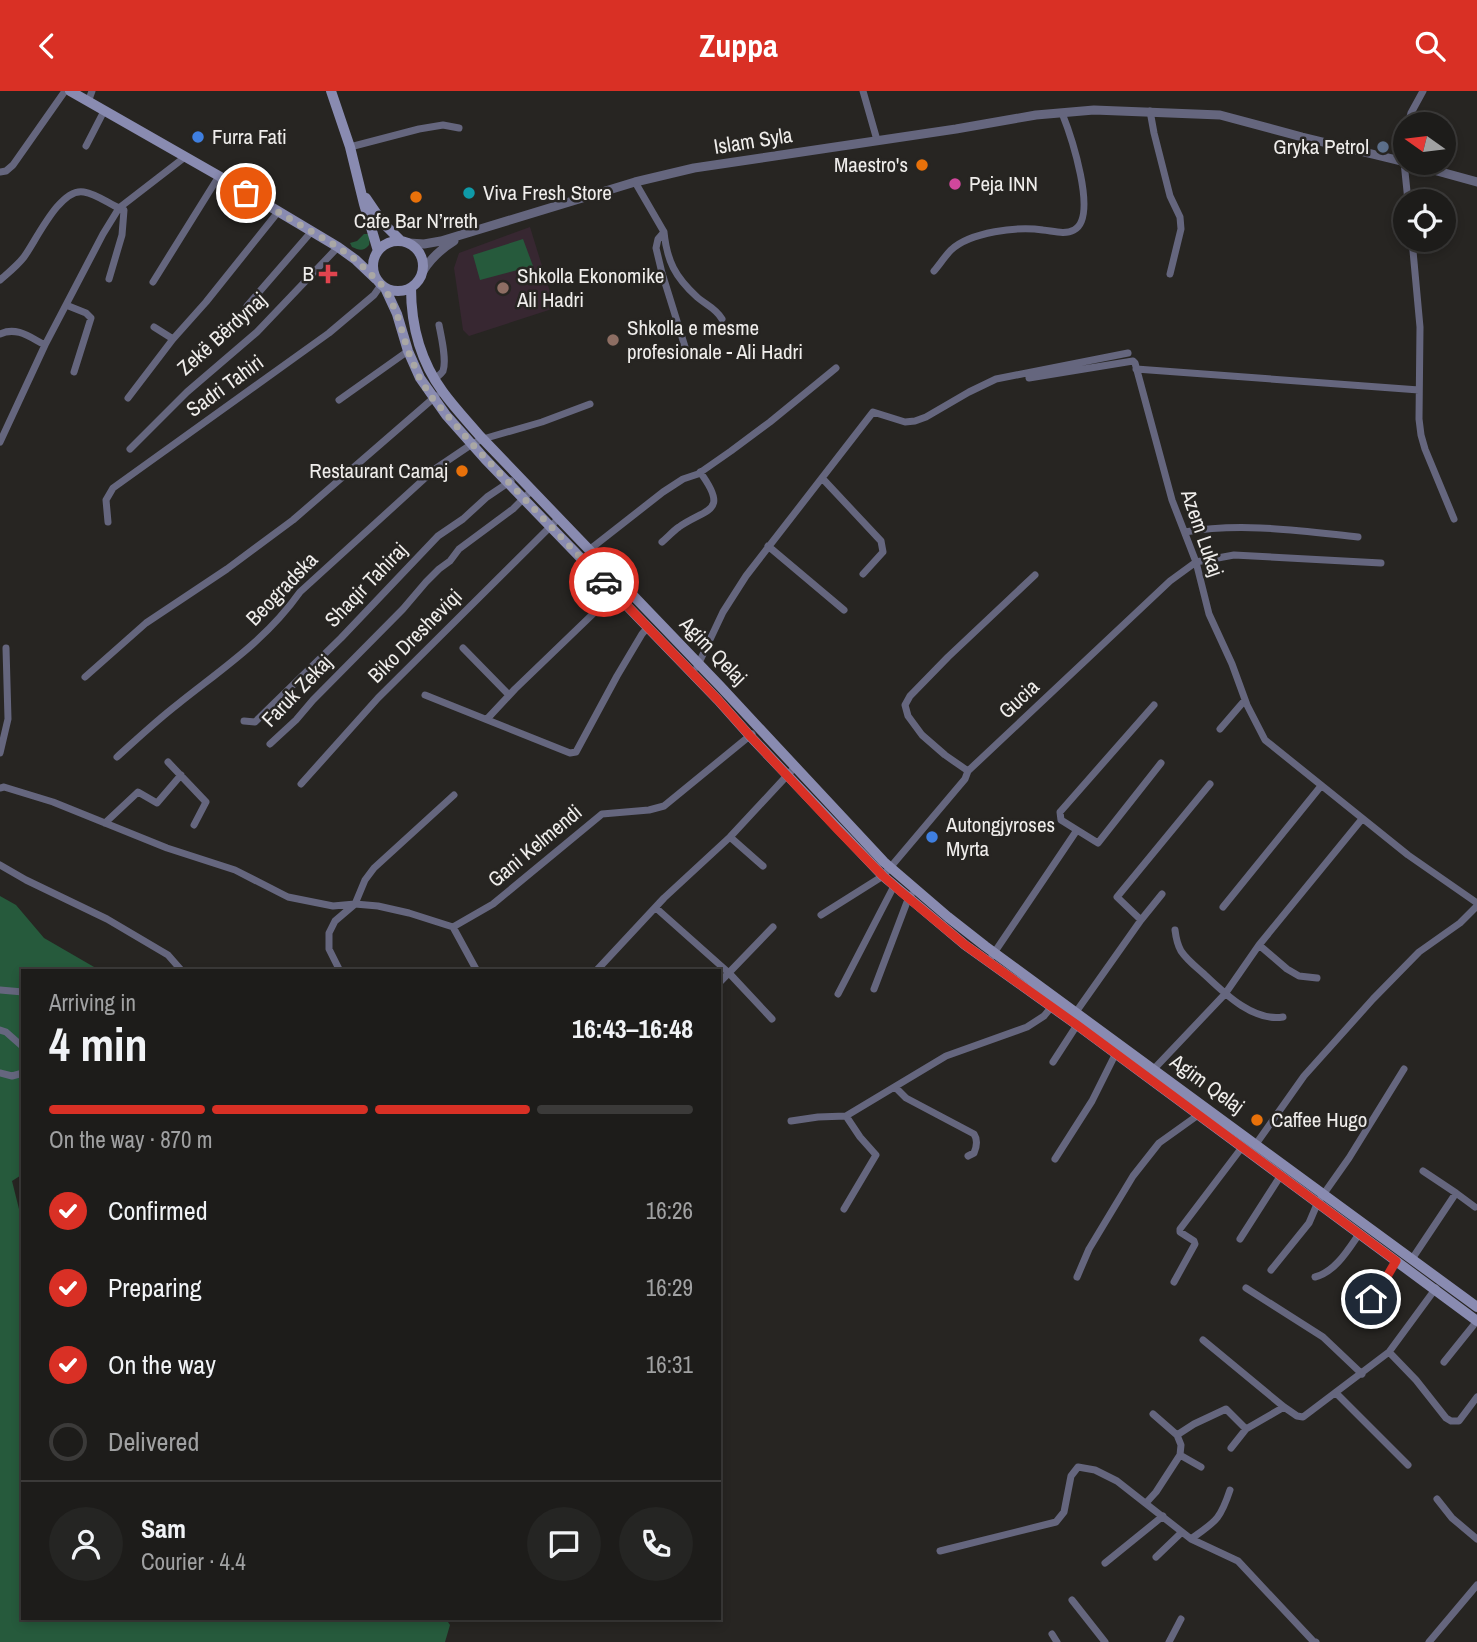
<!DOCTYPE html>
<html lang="en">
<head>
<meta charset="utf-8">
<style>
  :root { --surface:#1d1c1a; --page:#252523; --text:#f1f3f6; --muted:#a0a1a2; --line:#3b3a39; --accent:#d93025 }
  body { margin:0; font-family:"Archivo Narrow",sans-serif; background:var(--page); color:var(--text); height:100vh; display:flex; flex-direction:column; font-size:26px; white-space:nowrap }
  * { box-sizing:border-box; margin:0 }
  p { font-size:23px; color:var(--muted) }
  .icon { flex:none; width:38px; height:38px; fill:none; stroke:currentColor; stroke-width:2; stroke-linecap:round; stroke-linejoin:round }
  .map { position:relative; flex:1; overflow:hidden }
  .side { position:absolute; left:21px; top:878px; width:700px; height:651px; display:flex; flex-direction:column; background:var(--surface); border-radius:0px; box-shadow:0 4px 10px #0003,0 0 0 2px var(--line) }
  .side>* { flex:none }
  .needle { width:46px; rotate:284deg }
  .buttons { position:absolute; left:1393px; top:21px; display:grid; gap:14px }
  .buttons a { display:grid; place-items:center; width:63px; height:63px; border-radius:50%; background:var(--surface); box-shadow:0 4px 10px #0003,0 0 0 2px var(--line); font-size:35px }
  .pin { position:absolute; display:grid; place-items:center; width:60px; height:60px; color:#fff; margin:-30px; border:4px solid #fff; border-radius:50%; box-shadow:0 2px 7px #0007 }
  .courier { position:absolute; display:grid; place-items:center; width:70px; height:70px; margin:-35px; border:5px solid #d93025; border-radius:50%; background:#fff; color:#222; box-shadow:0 2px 9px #0007 }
  .summary em { font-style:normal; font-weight:700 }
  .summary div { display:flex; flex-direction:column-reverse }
  .summary { display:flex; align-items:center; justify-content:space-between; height:119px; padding:0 28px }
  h1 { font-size:46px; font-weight:700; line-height:52px }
  .bar { display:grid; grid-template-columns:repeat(4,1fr); gap:10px 7px; align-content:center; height:84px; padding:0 28px }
  .bar i { height:9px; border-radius:5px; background:var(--line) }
  .bar .on { background:var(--accent) }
  .bar p { grid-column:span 4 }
  .line { display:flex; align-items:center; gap:18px; padding:0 28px; border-top:2px solid var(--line) }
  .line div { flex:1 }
  .round { display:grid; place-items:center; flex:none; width:74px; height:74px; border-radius:37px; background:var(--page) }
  ol { padding:0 28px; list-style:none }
  li { display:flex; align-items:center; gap:21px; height:77px }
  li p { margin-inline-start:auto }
  li .icon { padding:7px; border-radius:50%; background:var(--accent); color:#fff; stroke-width:4 }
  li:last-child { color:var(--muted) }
  li i { width:38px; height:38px; border:4px solid var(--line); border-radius:50% }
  header { display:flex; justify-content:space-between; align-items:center; height:91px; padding:0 28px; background:var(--accent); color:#fff; font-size:32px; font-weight:700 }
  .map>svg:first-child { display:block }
  .education { fill:#372731 }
  .green { fill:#265a3c }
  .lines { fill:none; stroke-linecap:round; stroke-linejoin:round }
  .minor { stroke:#65667e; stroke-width:7 }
  .tertiary { stroke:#65667e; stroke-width:9 }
  .secondary { stroke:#898bb1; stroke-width:10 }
  .done { stroke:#a9a7a5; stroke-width:7; stroke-dasharray:0 12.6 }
  .route { stroke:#d93025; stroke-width:9 }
  .shop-dot { fill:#3f7fe0; stroke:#272522; stroke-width:2.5 }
  .service-dot { fill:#5c6f8a; stroke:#272522; stroke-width:2.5 }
  .food-dot { fill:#e8710a; stroke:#272522; stroke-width:2.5 }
  .hotel-dot { fill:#d1479c; stroke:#272522; stroke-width:2.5 }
  .culture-dot { fill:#0f9aa8; stroke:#272522; stroke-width:2.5 }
  .health-dot { fill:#e0444e; stroke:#272522; stroke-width:2.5 }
  .education-dot { fill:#8d6e63; stroke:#272522; stroke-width:2.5 }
  .labels { text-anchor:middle; stroke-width:5; stroke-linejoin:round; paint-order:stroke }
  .poi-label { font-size:21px; fill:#efedeb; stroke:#272522; text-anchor:start }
  .street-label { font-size:21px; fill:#efedeb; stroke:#272522 }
</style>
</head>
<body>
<header><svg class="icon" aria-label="back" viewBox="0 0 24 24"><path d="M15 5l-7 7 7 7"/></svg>Zuppa<svg class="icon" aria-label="search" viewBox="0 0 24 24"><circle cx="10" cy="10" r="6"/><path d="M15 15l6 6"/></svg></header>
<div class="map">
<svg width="1477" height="1551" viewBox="0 0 1477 1551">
  <rect width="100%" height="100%" fill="#272522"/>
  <path class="education" d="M530 136 555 217 469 245 463 239 454 177 459 162Z"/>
  <path class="green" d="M364 143H368L370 145 369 154C363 161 359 159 352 156L350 152 357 150Z
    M523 148 533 175 480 189 473 164Z
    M0 805 16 814 44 847 101 880H23V1083L12 1090 23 1134V1528H446L450 1534 445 1551H0Z"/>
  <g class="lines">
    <path class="minor" d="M863 0 877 49
      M88 11 92 0
      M1150 20 1154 42 1170 105 1180 126 1181 138 1170 183
      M1408 33 1411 22 1423 0
      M1405 53 1404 71 1408 110
      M86 55 104 20
      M350 56 419 38 443 34 459 37
      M0 81 6 80 13 74 65 0
      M635 91 664 141 658 148 656 157 662 182 686 259
      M664 141C667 170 675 186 697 206 706 214 716 217 722 228
      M1412 149 1420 236 1419 328 1421 344 1425 358 1454 428
      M934 180C940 173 945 165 951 159 970 141 1018 135 1043 139 1053 140 1065 144 1074 139 1099 126 1070 42 1062 22
      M0 189C8 182 17 175 24 166 36 150 60 96 84 101 96 103 108 112 119 117L185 66
      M153 191 219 85
      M66 214 86 222 91 227 74 281
      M247 215 312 140
      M154 236 173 248
      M0 243C17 235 31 247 45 254
      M1136 278 1419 299
      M1029 287 1133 270 1135 272 1172 409 1196 471 1209 523 1232 573 1247 614 1265 649 1408 764 1477 812
      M435 288C438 285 441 283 443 280 447 269 441 245 439 234
      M128 307 173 248 206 211 278 121
      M339 309 408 260
      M0 351 45 254 103 143 119 117 124 119 122 144 109 188
      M130 358 187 301 257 241 338 156
      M822 387 881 450 883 461 863 483
      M108 431 106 409 113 397 329 242 374 204 381 194
      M1185 441C1242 431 1301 440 1358 446
      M662 451C668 446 673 440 679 436 706 417 730 422 700 381
      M768 455 844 519
      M589 459 663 401 683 388 698 383 731 360 770 331 836 277
      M463 557 509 604
      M697 576 723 521 746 485 873 321 905 331 915 330 926 326 969 301 996 288 1128 262
      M85 586 146 532 227 478 293 429 436 305
      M425 604 570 662 576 661 617 585 642 543 648 536
      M487 628 515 598 623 494
      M244 630 255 631 341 547 438 445 463 428 487 406 511 390
      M1220 638 1245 609
      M270 653 296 629 313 609 403 518 426 491 439 478 450 470 459 458 513 418 532 399
      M0 662 8 628 6 557
      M117 666C137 648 156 630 178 613 223 577 266 549 300 501L435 378 472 353 483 348 542 331 590 313
      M168 671 206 711 194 734
      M968 680 945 664 922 644 908 625 905 614 910 605 948 566 1035 484
      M301 693 378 607 559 427
      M0 697 4 696 53 711 167 757 235 779 288 806 333 815 355 813 378 815 409 822 453 836 493 813 602 723 649 719 664 715 752 643
      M105 732 138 701 157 712 181 684
      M1077 739 1098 752 1161 672
      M730 746 763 775
      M0 774 26 789 107 828 168 864 182 880
      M1223 816 1321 695
      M656 817 729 882 772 928
      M821 824 883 785 965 688 968 680 1170 490 1196 471 1234 464 1381 472
      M1141 829 1117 806 1210 693
      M453 836 477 880
      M1175 839C1176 847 1177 853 1181 860 1187 869 1196 876 1204 883 1224 902 1253 931 1283 926
      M1259 854 1287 878 1299 885 1317 887
      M992 865 1077 739 1061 729 1060 721 1154 614
      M340 880 329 858V842L335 830 355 813 365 789 374 777 454 704
      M596 880 664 807 730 746 795 676
      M719 892 773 836
      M874 898 907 811 911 804
      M0 899 23 901
      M838 903 894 795
      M1076 921 1141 829 1162 803
      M0 939 6 941 23 956
      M1053 971 1077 934
      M1152 980 1225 903 1259 854 1362 728
      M0 982 12 985 23 982
      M895 996 906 1007 974 1043C978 1049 977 1055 974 1062L968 1065
      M791 1030 818 1026 846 1025 946 965 1027 936 1044 925 1054 913
      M1256 1053 1304 985 1373 908 1419 861 1460 832 1477 815
      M1055 1068 1092 1010 1117 960
      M1423 1080 1456 1102
      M844 1118 876 1064 860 1046 846 1025
      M1240 1148 1281 1084
      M1412 1168 1456 1102 1475 1116
      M1271 1179 1309 1132 1318 1111 1349 1067 1404 978
      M1077 1186 1089 1158 1133 1085 1159 1052 1201 1022
      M1315 1186C1335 1181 1348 1159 1359 1143
      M1174 1191 1195 1153 1194 1150 1180 1141V1138L1243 1055
      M1246 1197 1323 1246 1362 1283
      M1360 1211H1368L1378 1201 1396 1170
      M1203 1249 1284 1316 1297 1325 1303 1326 1389 1261 1436 1197
      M1389 1261 1416 1289 1446 1327 1451 1330H1459L1477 1306
      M1444 1271 1477 1230
      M1336 1302 1408 1374
      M1153 1323 1177 1344
      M1231 1357 1246 1338 1284 1316
      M1180 1364 1181 1354 1177 1344 1194 1333 1226 1318 1246 1338
      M1180 1364 1201 1376
      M1437 1408 1452 1427 1477 1448
      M1146 1412 1156 1401 1180 1364
      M1191 1448C1216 1430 1220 1429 1230 1399
      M940 1460 1056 1431 1064 1421 1071 1385 1078 1376 1095 1379 1117 1390 1191 1448 1238 1470 1313 1550 1316 1551
      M1156 1466 1182 1441
      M1105 1472 1163 1425
      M1072 1509 1105 1551
      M1052 1543 1057 1551
      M1169 1551 1181 1528
      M1429 1551 1477 1494"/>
    <path class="tertiary" d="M1408 72 1477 91
      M409 152 424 153 441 150 635 91 694 77 956 38 1036 24 1094 19 1220 24 1302 46 1405 71
      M423 180C431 167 441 158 454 150"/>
    <path class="secondary" d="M70 0 219 85 338 156 356 169 376 188
      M331 0 350 56 364 113 378 160
      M366 107 383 132 401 150
      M373 175a25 25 0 1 1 50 0a25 25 0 1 1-50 0Z
      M385 197 397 223 408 260 420 287 446 324 485 368 718 609 750 645 883 785 965 854 1077 934 1477 1230
      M411 197C411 235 421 271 443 301 454 316 467 330 479 344L720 595 884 771 948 826 985 855 1477 1216"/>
  </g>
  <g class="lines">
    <path class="done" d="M246 102 338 156 356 169 385 197 397 223 408 260 420 288 433 308 472 353 604 491"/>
    <path class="route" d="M604 491 718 609 750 645 838 739 883 785 900 800 965 854 1077 934 1396 1170 1378 1201 1371 1208"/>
  </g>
  <g class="shop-dot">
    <circle cx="198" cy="46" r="7"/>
    <circle cx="932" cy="746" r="7"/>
  </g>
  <circle class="service-dot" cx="1383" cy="56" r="7"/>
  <g class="food-dot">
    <circle cx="922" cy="74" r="7"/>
    <circle cx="416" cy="106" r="7"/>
    <circle cx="462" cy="380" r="7"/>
    <circle cx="1257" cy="1029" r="7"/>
  </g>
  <circle class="hotel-dot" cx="955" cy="93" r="7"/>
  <circle class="culture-dot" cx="469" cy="102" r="7"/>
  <path class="health-dot" d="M324.5 172.5h7v7h7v7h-7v7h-7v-7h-7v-7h7z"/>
  <g class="education-dot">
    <circle cx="503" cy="197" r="7"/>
    <circle cx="613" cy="249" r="7"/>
  </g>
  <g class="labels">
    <g class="poi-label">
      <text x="212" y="53">Furra Fati</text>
      <text x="1369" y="63" text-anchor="end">Gryka Petrol</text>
      <text x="908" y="81" text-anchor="end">Maestro's</text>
      <text x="969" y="100">Peja INN</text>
      <text x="483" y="109">Viva Fresh Store</text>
      <text x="416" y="137" text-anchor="middle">Cafe Bar N’rreth</text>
      <text x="314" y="190" text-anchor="end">B</text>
      <text x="517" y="192">Shkolla Ekonomike<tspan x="517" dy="24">Ali Hadri</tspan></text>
      <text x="627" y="244">Shkolla e mesme<tspan x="627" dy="24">profesionale - Ali Hadri</tspan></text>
      <text x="448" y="387" text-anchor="end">Restaurant Camaj</text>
      <text x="946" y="741">Autongjyroses<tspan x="946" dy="24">Myrta</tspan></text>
      <text x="1271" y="1036">Caffee Hugo</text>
    </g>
    <g class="street-label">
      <text transform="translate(753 50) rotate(-9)" y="7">Islam Syla</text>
      <text transform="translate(222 243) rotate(-42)" y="7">Zekë Bërdynaj</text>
      <text transform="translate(225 295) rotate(-36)" y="7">Sadri Tahiri</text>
      <text transform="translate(1202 442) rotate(71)" y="7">Azem Lukaj</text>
      <text transform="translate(366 494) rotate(-46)" y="7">Shaqir Tahiraj</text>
      <text transform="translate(282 498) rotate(-46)" y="7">Beogradska</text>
      <text transform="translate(415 545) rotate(-45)" y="7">Biko Dresheviqi</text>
      <text transform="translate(713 560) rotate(46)" y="7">Agim Qelaj</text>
      <text transform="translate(297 600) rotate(-46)" y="7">Faruk Zekaj</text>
      <text transform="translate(1019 608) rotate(-43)" y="7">Gucia</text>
      <text transform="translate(535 755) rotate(-40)" y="7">Gani Kelmendi</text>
      <text transform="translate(1207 993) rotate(36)" y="7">Agim Qelaj</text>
    </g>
  </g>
</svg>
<div class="buttons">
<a><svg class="needle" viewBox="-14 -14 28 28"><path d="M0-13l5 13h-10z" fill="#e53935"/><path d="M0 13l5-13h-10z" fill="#a0a1a2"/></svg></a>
<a><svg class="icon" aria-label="locate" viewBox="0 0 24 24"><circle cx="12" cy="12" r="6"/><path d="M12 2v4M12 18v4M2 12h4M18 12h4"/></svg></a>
</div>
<div class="pin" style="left:246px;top:102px;background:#ea580c"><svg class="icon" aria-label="bag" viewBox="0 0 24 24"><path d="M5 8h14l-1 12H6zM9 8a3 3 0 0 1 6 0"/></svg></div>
<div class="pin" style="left:1371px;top:1208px;background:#1f2937"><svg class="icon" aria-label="home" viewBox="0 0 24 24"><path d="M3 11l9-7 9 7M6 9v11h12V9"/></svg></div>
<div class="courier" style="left:604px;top:491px"><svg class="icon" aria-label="car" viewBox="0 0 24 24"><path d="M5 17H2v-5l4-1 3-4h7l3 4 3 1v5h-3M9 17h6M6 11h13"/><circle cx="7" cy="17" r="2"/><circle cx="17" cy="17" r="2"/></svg></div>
<section class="side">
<div class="summary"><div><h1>4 min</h1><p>Arriving in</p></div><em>16:43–16:48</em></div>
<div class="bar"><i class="on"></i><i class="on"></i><i class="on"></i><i></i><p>On the way · 870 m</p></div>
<ol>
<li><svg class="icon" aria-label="check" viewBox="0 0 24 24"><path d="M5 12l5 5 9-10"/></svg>Confirmed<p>16:26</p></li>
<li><svg class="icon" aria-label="check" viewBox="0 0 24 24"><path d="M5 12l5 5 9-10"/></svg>Preparing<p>16:29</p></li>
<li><svg class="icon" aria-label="check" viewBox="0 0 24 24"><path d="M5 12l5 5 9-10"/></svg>On the way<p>16:31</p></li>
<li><i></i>Delivered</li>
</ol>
<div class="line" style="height:126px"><a class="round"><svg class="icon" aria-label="person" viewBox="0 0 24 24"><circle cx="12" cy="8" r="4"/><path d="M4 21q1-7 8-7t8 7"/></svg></a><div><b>Sam</b><p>Courier · 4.4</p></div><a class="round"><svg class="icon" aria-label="chat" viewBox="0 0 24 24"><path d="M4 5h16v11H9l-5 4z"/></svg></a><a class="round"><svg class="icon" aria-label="phone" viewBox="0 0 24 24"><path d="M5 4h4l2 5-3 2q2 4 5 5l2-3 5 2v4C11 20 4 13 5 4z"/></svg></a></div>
</section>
</div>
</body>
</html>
